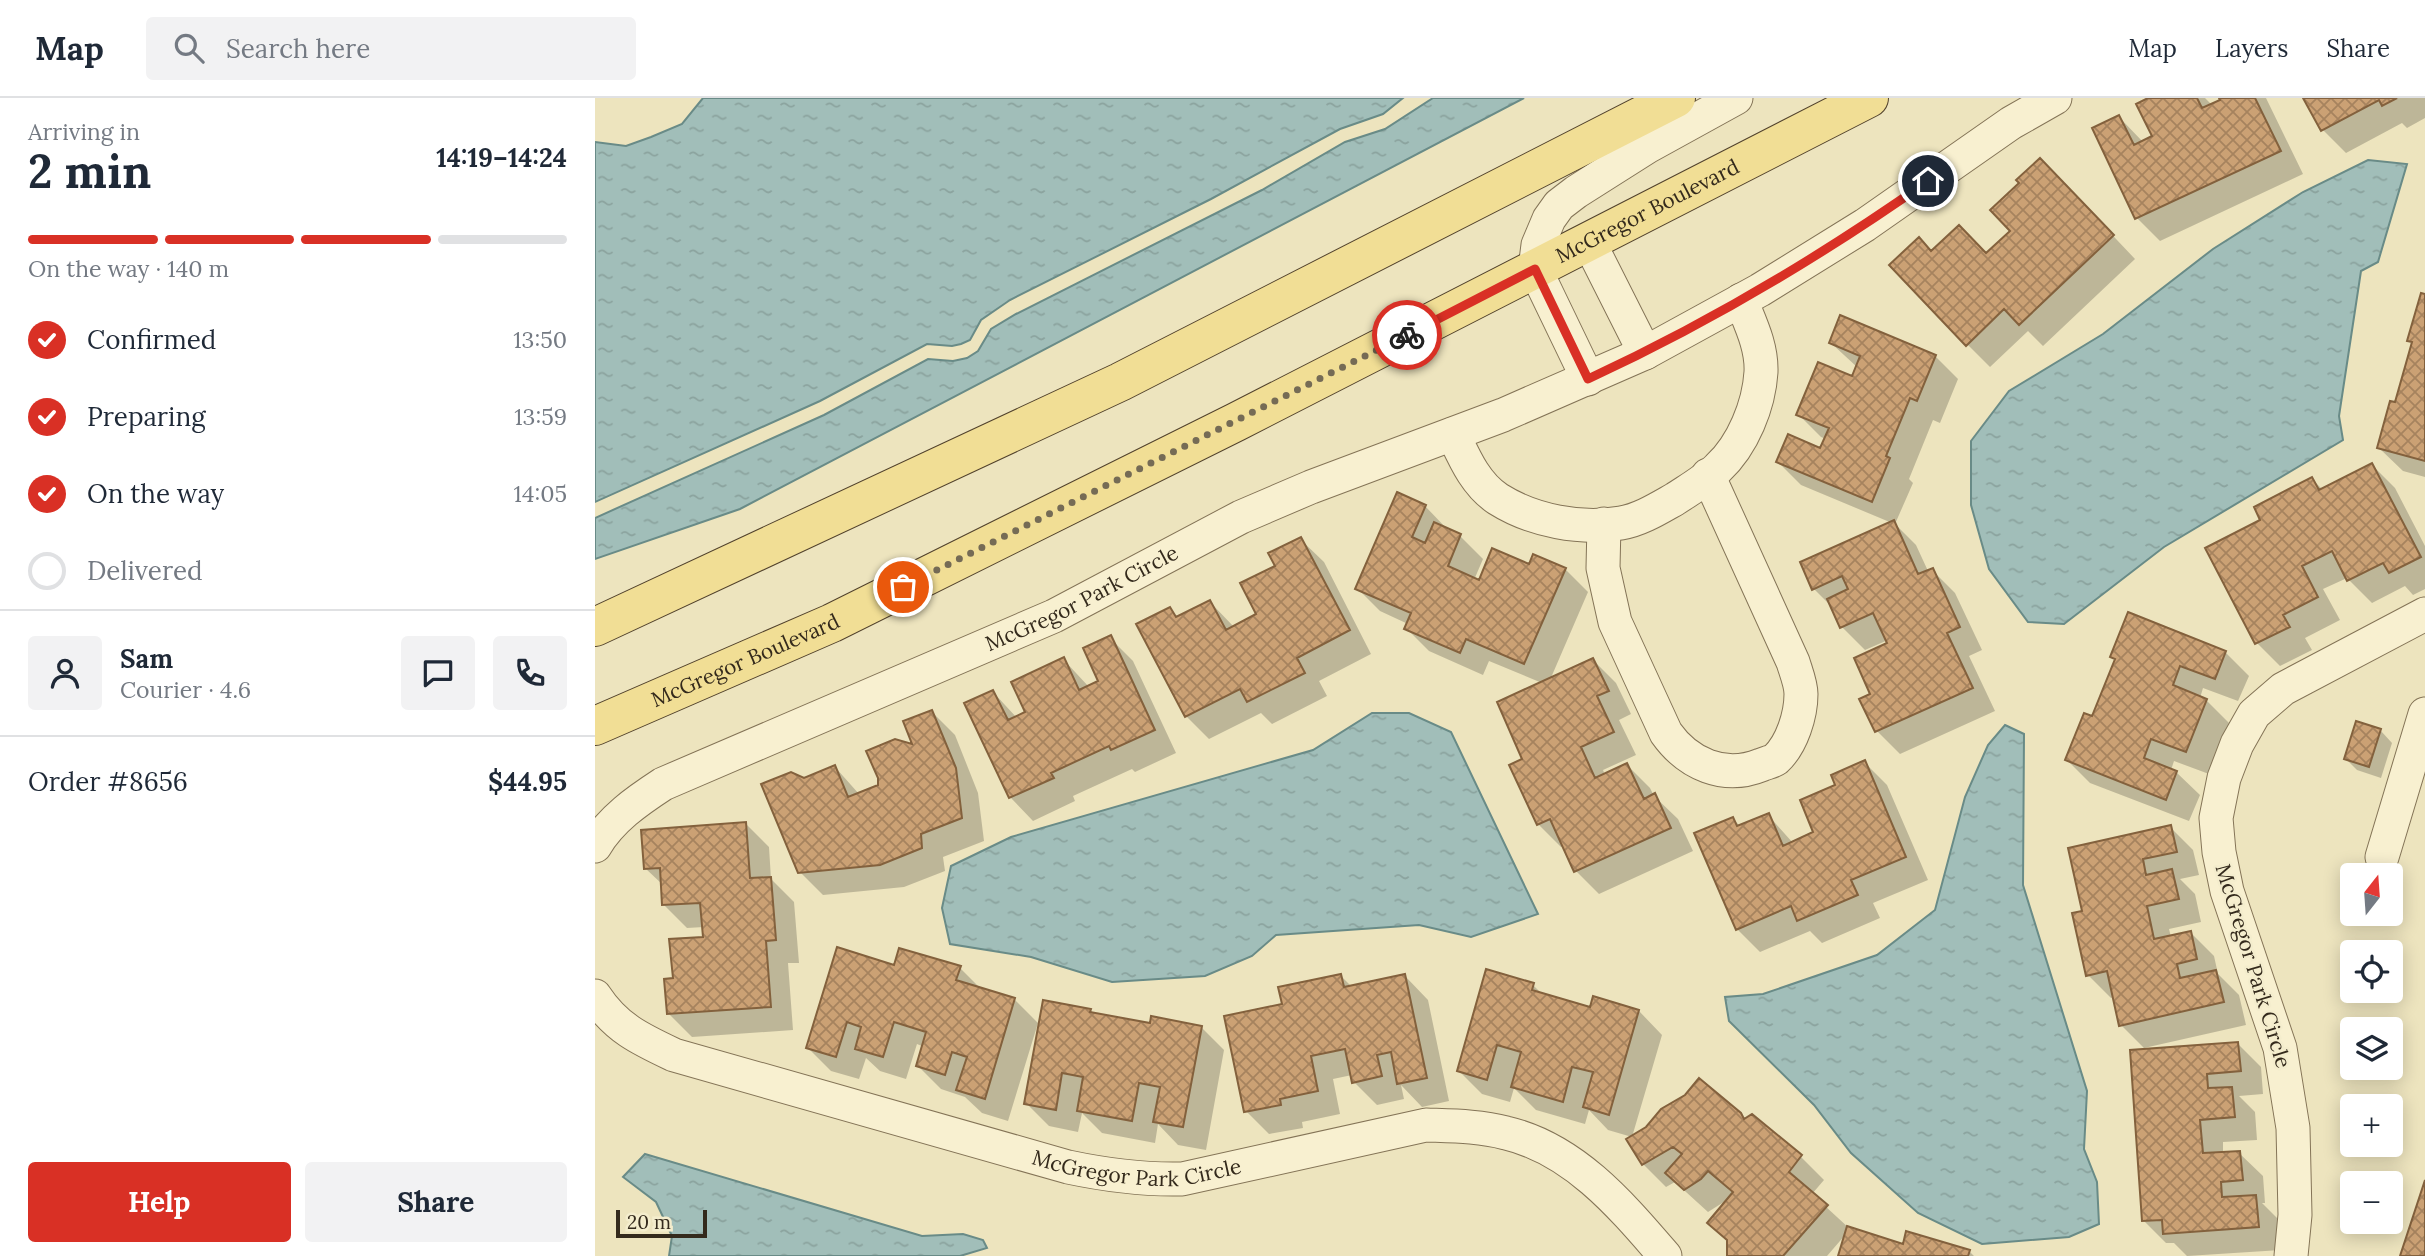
<!DOCTYPE html>
<html lang="en">
<head>
<meta charset="utf-8">
<style>
  :root { --surface:#fff; --page:#f2f2f3; --text:#1f2937; --muted:#747a83; --line:#e0e1e3; --accent:#d93025 }
  body { margin:0; font-family:Lora,serif; background:var(--page); color:var(--text); height:100vh; display:flex; flex-direction:column; font-size:26px; white-space:nowrap }
  * { box-sizing:border-box; margin:0 }
  p { font-size:23px; color:var(--muted) }
  .icon { flex:none; width:38px; height:38px; fill:none; stroke:currentColor; stroke-width:2; stroke-linecap:round; stroke-linejoin:round }
  .map { position:relative; flex:1; overflow:hidden }
  .sheet { display:flex; flex-direction:column; background:var(--surface); width:595px }
  .sheet>* { flex:none }
  .needle { width:46px; rotate:17deg }
  .fabs { position:absolute; left:1745px; top:765px; display:grid; gap:14px }
  .fabs a { display:grid; place-items:center; width:63px; height:63px; border-radius:7px; background:var(--surface); box-shadow:0 4px 18px #0003; font-size:35px }
  .scale { position:absolute; left:21px; bottom:18px; width:91px; box-sizing:border-box; padding-left:7px; border:4px solid #342a1c; border-top:0; font-size:19px; line-height:24px; white-space:nowrap; color:#342a1c; -webkit-text-stroke:5px #f4edcd; paint-order:stroke }
  .pin { position:absolute; display:grid; place-items:center; width:60px; height:60px; color:#fff; margin:-30px; border:4px solid #fff; border-radius:50%; box-shadow:0 2px 7px #0007 }
  .courier { position:absolute; display:grid; place-items:center; width:70px; height:70px; margin:-35px; border:5px solid #d93025; border-radius:50%; background:#fff; color:#222; box-shadow:0 2px 9px #0007 }
  .headline em { font-style:normal; font-weight:700 }
  .headline div { display:flex; flex-direction:column-reverse }
  .headline { display:flex; align-items:center; justify-content:space-between; height:119px; padding:0 28px }
  h1 { font-size:46px; font-weight:700; line-height:52px }
  .bar { display:grid; grid-template-columns:repeat(4,1fr); gap:10px 7px; align-content:center; height:84px; padding:0 28px }
  .bar i { height:9px; border-radius:5px; background:var(--line) }
  .bar .selected { background:var(--accent) }
  .bar p { grid-column:span 4 }
  .line { display:flex; align-items:center; gap:18px; padding:0 28px; border-top:2px solid var(--line) }
  .line div { flex:1 }
  .round { display:grid; place-items:center; flex:none; width:74px; height:74px; border-radius:7px; background:var(--page) }
  ol { padding:0 28px; list-style:none }
  li { display:flex; align-items:center; gap:21px; height:77px }
  li p { margin-inline-start:auto }
  li .icon { padding:7px; border-radius:50%; background:var(--accent); color:#fff; stroke-width:4 }
  li:last-child { color:var(--muted) }
  li i { width:38px; height:38px; border:4px solid var(--line); border-radius:50% }
  .cta { display:flex; gap:14px; margin-top:auto; padding:14px 28px }
  .cta a { flex:1; height:80px; border-radius:7px; background:var(--accent); color:#fff; font-size:28px; font-weight:700; line-height:80px; text-align:center }
  .cta a+a { background:var(--page); color:var(--text) }
  header { display:flex; align-items:center; gap:42px; box-sizing:border-box; height:98px; padding:0 35px; background:var(--surface); border-bottom:2px solid var(--line) }
  header strong { font-size:33px }
  nav { display:flex; gap:38px; margin-inline-start:auto; font-size:24px }
  .search { width:490px; height:63px; background:var(--page); display:flex; align-items:center; gap:18px; box-sizing:border-box; padding:0 24px; border-radius:7px; color:var(--muted); font-size:26px }
  main { display:flex; flex:1; min-height:0 }
  .map>svg:first-child { display:block }
  .water { fill:url(#water-ripples); stroke:#698b87; stroke-width:2 }
  .shadow { fill:#0003 }
  .building { fill:url(#building-cross-hatch); stroke:#83613d; stroke-width:2 }
  .lines { fill:none; stroke-linecap:round; stroke-linejoin:round }
  .minor-casing { stroke:#847457; stroke-width:35 }
  .major-casing { stroke:#52422c; stroke-width:40 }
  .minor { stroke:#f8f0d0; stroke-width:33 }
  .major { stroke:#f1de95; stroke-width:38 }
  .done { stroke:#756b55; stroke-width:7; stroke-dasharray:0 12.6 }
  .route { stroke:#d93025; stroke-width:9 }
  .labels { text-anchor:middle; stroke-width:5; stroke-linejoin:round; paint-order:stroke }
  .street-label { font-size:21px; fill:#342a1c; stroke:#f4edcd }
</style>
</head>
<body>
<header>
<strong>Map</strong>
<div class="search"><svg class="icon" aria-label="search" viewBox="0 0 24 24"><circle cx="10" cy="10" r="6"/><path d="M15 15l6 6"/></svg>Search here</div>
<nav><a>Map</a><a>Layers</a><a>Share</a></nav>
</header>
<main>
<section class="sheet">
<div class="headline"><div><h1>2 min</h1><p>Arriving in</p></div><em>14:19–14:24</em></div>
<div class="bar"><i class="selected"></i><i class="selected"></i><i class="selected"></i><i></i><p>On the way · 140 m</p></div>
<ol>
<li><svg class="icon" aria-label="check" viewBox="0 0 24 24"><path d="M5 12l5 5 9-10"/></svg>Confirmed<p>13:50</p></li>
<li><svg class="icon" aria-label="check" viewBox="0 0 24 24"><path d="M5 12l5 5 9-10"/></svg>Preparing<p>13:59</p></li>
<li><svg class="icon" aria-label="check" viewBox="0 0 24 24"><path d="M5 12l5 5 9-10"/></svg>On the way<p>14:05</p></li>
<li><i></i>Delivered</li>
</ol>
<div class="line" style="height:126px"><a class="round"><svg class="icon" aria-label="person" viewBox="0 0 24 24"><circle cx="12" cy="8" r="4"/><path d="M4 21q1-7 8-7t8 7"/></svg></a><div><b>Sam</b><p>Courier · 4.6</p></div><a class="round"><svg class="icon" aria-label="chat" viewBox="0 0 24 24"><path d="M4 5h16v11H9l-5 4z"/></svg></a><a class="round"><svg class="icon" aria-label="phone" viewBox="0 0 24 24"><path d="M5 4h4l2 5-3 2q2 4 5 5l2-3 5 2v4C11 20 4 13 5 4z"/></svg></a></div>
<div class="line" style="height:91px"><div>Order #8656</div><b>$44.95</b></div>
<div class="cta"><a>Help</a><a>Share</a></div>
</section>
<div class="map">
<svg width="1830" height="1158" viewBox="0 0 1830 1158">
  <defs>
    <pattern id="water-ripples" width="26" height="14" patternUnits="userSpaceOnUse" patternTransform="scale(1.75)"><rect width="26" height="14" fill="#a1beb9"/><path d="M2 4q2-2 4 0t4 0M15 11q2-2 4 0t4 0" fill="none" stroke="#8ba39e"/></pattern>
    <pattern id="building-cross-hatch" width="8" height="8" patternUnits="userSpaceOnUse" patternTransform="scale(1.75)"><rect width="8" height="8" fill="#cba174"/><path d="M0 0l8 8M0 8l8-8" fill="none" stroke="#a6835e"/></pattern>
  </defs>
  <rect width="100%" height="100%" fill="#ede4be"/>
  <path class="water" d="M108 0H808L788 16 745 31 616 101 415 202 386 222 375 242 366 246 357 248 332 246 225 303 0 404V44L31 48 56 39 87 26Z
    M838 0H929L145 411 0 461V420L229 317 333 261 358 263 372 260 383 253 396 231 421 216 667 92 750 44 790 31Z
    M1773 62 1812 66 1783 164 1766 173 1744 318 1748 342 1569 449 1469 526 1433 524 1394 471 1376 407V343L1414 293 1508 236 1618 151 1708 94Z
    M777 615H814L856 634 943 816 876 839 824 827 681 837 657 858 610 878 517 884 436 859 355 846 347 810 356 768 416 739 718 652Z
    M1410 627 1429 636 1428 787 1492 993 1489 1051 1502 1084 1504 1126 1474 1139 1387 1146 1323 1115 1256 1055 1219 1007 1134 923 1130 899 1168 896 1282 857 1340 812 1370 699 1393 647Z
    M50 1056 327 1138 368 1136 388 1142 392 1150 365 1158H74L77 1138 61 1104 28 1079Z"/>
  <path class="shadow" d="M1557 0H1610L1616 6 1627 3 1626 0H1671L1708 76 1565 143 1542 120 1499 30 1524 19 1548 44 1560 39Z
    M1710 0H1830V20L1812 30 1807 25 1751 55 1728 32Z
    M1468 85 1540 161 1448 248 1433 233 1395 269 1372 246 1337 155 1392 157Z
    M1830 198V379L1808 373 1784 350 1802 306 1818 246 1814 242Z
    M1236 245 1340 258 1363 281 1345 325 1338 322 1314 381 1318 385 1300 426 1321 447 1333 473 1337 472 1360 495 1387 552 1374 558 1400 613 1305 656 1282 633 1267 602 1277 596 1294 546 1293 542 1270 552 1247 529 1239 511 1219 491 1207 465 1297 425 1206 387 1183 364 1226 352 1231 341 1226 339 1203 316 1257 280 1262 269Z
    M1777 367 1800 390 1830 448V491L1818 497 1810 488 1777 505 1752 480 1728 491 1745 522 1710 540 1717 552 1685 568 1662 545 1667 422 1717 381 1728 392Z
    M830 408 853 432 865 438 888 461 879 482 884 484 935 468 970 471 993 494 955 582 998 562 1021 585 1036 616 1024 622 1041 657 1008 672 1010 677 1032 667 1055 690 1059 698 1083 721 1098 753 1004 796 981 773 969 748 966 749 943 726 930 661 947 585 894 563 888 577 834 553 811 530 813 526 785 513 762 490Z
    M705 441 729 464 776 556 724 583 732 598 677 626 666 615 614 641 591 618 574 511 584 520 615 504 639 529 663 517 682 469Z
    M515 540 538 563 581 655 540 674 537 671 478 698 480 703 438 723 415 699 398 594 422 620 432 615 468 561 494 589 505 584Z
    M1630 554 1654 578 1643 603 1608 590 1605 600 1611 602 1634 625 1614 676 1579 663 1576 672 1581 674 1605 697 1594 723 1495 685 1472 662 1498 620 1521 563 1517 559Z
    M337 614 360 637 383 695 389 743 348 759 350 773 309 789 228 797 205 774 209 681 240 669 264 696 285 688 320 649Z
    M1762 625 1786 633 1797 645 1786 680 1762 672 1751 661Z
    M1269 664 1292 687 1333 782 1278 805 1285 820 1227 845 1215 833 1165 854 1142 831 1138 721 1146 729 1173 717 1198 745 1221 735 1243 688Z
    M151 726 174 749 176 781 199 804 204 865H193L198 932 97 939 74 916 80 882 110 840 109 829 92 830 69 807 68 787 50 770Z
    M1575 729 1598 752 1604 777 1585 781 1600 796 1606 824 1574 831 1576 839 1596 835 1619 858 1623 876 1644 897 1651 927 1549 950 1526 927 1519 899 1516 900 1493 877 1489 814Z
    M300 869 365 870 387 892 420 902 443 925 413 1023 387 1015 370 999 346 991 323 968 329 949 322 946 311 981 285 973 271 960 264 981 236 973 213 950Z
    M746 878 757 889 810 878 833 902 854 1003 827 1009 806 987 809 1001 782 1007 759 984 757 977 738 981 745 1016 707 1024 708 1030 674 1036 651 1013 689 908Z
    M938 887 948 897 996 911 1044 913 1067 937 1037 1039 1013 1032 994 1012 990 1026 941 1012 919 990 915 1004 887 996 864 973Z
    M495 912 500 917 556 928 606 929 629 952 611 1052 583 1047 563 1026 560 1045 507 1035 487 1015 483 1034 454 1028 431 1005Z
    M1643 946 1666 969 1668 996 1644 998 1660 1014 1662 1042 1628 1044V1056L1644 1055 1668 1078 1670 1105H1667L1684 1122 1686 1152 1592 1158 1579 1145H1571L1548 1122 1537 953Z
    M1145 1017 1150 1022 1157 1018 1206 1059 1229 1082 1217 1096 1255 1131 1309 1148 1374 1153 1379 1158H1244L1251 1136 1232 1158H1133L1134 1145 1114 1125 1132 1102 1113 1114 1080 1084 1071 1089 1048 1066 1034 1042Z"/>
  <path class="building" d="M1553 0H1602L1607 10 1625 2 1624 0H1660L1686 53 1540 121 1497 30 1524 17 1539 47 1557 38 1541 6Z
    M1708 0H1802L1787 8 1784 2 1726 33Z
    M1445 60 1519 137 1424 227 1409 211 1371 248 1294 167 1324 139 1336 153 1364 127 1391 155 1415 133 1395 112 1424 85 1421 82Z
    M1826 195 1830 196V363L1782 350 1795 303 1800 304 1817 244 1812 243Z
    M1245 217 1341 257 1322 303 1315 300 1291 358 1295 360 1277 404 1181 364 1193 336 1225 350 1234 330 1201 317 1223 264 1257 278 1265 258 1234 245Z
    M1777 365 1826 459 1794 475 1788 465 1752 483 1737 453 1707 468 1723 499 1688 517 1695 529 1660 546 1610 450 1665 422 1659 409 1717 379 1724 392Z
    M802 394 831 407 817 439 830 445 839 424 866 436 853 468 884 482 897 450 934 466 938 456 971 470 929 566 871 541 865 555 809 531 816 515 760 491Z
    M1299 422 1323 476 1338 470 1365 529 1352 535 1378 590 1280 634 1264 601 1275 596 1259 560 1292 545 1278 515 1245 530 1232 501 1253 491 1247 478 1217 492 1205 464Z
    M706 439 755 532 702 560 710 575 652 604 645 591 590 619 541 526 575 509 581 519 615 502 631 532 661 516 645 485 680 468 673 455Z
    M1533 514 1631 553 1620 581 1585 568 1578 587 1612 601 1591 654 1556 641 1549 660 1582 673 1571 702 1470 662 1489 615 1497 618 1520 561 1515 559Z
    M516 537 560 632 516 652 514 648 456 675 459 680 414 700 369 605 398 592 413 622 430 614 416 584 469 559 484 592 503 583 488 550Z
    M998 560 1014 593 1002 598 1019 634 986 649 1000 680 1032 665 1049 701 1060 695 1076 730 979 774 955 721 942 727 914 667 927 661 902 604Z
    M337 612 361 670 367 720 326 736 327 750 285 767 203 775 166 686 196 674 209 680 240 667 253 699 283 687V680L271 653 300 641 317 646 308 623Z
    M1761 623 1786 631 1774 669 1749 661Z
    M1270 662 1311 759 1256 782 1263 797 1202 823 1196 808 1141 832 1099 735 1138 719 1142 728 1174 715 1188 748 1218 734 1205 702 1240 687 1236 677Z
    M151 724 155 780 176 779 181 842 171 843 176 909 72 916 69 881 78 880 74 841 108 839 105 805 67 807 65 770 49 771 46 732Z
    M1576 727 1582 754 1548 761 1551 777 1577 771 1584 801 1552 808 1559 841 1596 833 1602 861 1582 866 1585 880 1621 872 1629 904 1524 928 1512 873 1491 878 1477 815 1487 813 1473 750Z
    M242 849 299 867 304 850 366 868 361 882 420 900 390 1001 361 992 372 959 357 954 350 977 321 968 331 934 299 924 288 959 260 951 266 929 252 924 241 959 211 950Z
    M891 871 939 885 937 892 995 909 998 898 1044 912 1014 1017 988 1009 998 974 977 969 968 1004 916 989 926 954 902 947 892 982 862 973Z
    M746 876 749 889 810 876 832 980 802 986 796 954 782 957 787 978 757 985 750 951 716 958 723 993 685 1001 686 1007 649 1014 629 918 687 906 683 889Z
    M448 902 496 911 495 914 555 925 556 918 607 928 588 1029 558 1024 565 989 544 985 537 1023 482 1013 488 979 467 975 461 1012 429 1006Z
    M1643 944 1646 973 1612 976 1613 990 1637 989 1640 1019 1605 1022 1608 1055 1645 1053 1648 1082 1626 1084 1627 1099 1661 1097 1664 1129 1568 1136 1567 1122 1547 1123 1535 952Z
    M1104 980 1146 1015 1149 1021 1157 1016 1207 1057 1194 1074 1233 1107 1188 1158H1132V1142L1112 1125 1138 1094 1113 1073 1106 1081 1089 1092 1070 1075 1087 1056 1078 1049 1047 1067 1031 1041 1051 1029 1066 1011 1090 997Z
    M1830 1082V1158H1805Z
    M1252 1128 1308 1146 1311 1133 1375 1152 1373 1158H1243Z"/>
  <g class="lines">
    <g class="minor-casing">
      <g id="minor">
        <path d="M994 144 1050 255"/>
        <path d="M993 281 940 171 943 147 954 121 964 107 981 94 1052 49 1141 0"/>
        <path d="M858 336C869 359 880 386 903 401 938 423 986 432 1026 425 1045 422 1064 410 1080 401 1095 391 1111 382 1123 370 1148 347 1164 307 1166 274 1167 248 1155 225 1146 202"/>
        <path d="M1009 426 1008 470 1020 524 1071 635C1093 666 1129 682 1166 667 1170 665 1177 664 1181 661 1197 646 1206 617 1206 596 1206 586 1201 574 1198 564L1113 377"/>
        <path id="s1" d="M0 748C16 721 42 703 68 686L459 518 646 419 716 389 908 317 1050 255 1165 192 1270 127 1416 25 1460 0"/>
        <path d="M1787 759 1830 616"/>
        <path id="s2" d="M0 898C21 930 45 941 79 957L473 1069C511 1077 547 1082 587 1081L831 1027C858 1028 884 1028 911 1035 979 1051 1026 1107 1070 1158"/>
        <path d="M1696 1158 1700 1117 1698 1030 1685 950 1632 793 1624 754 1621 720 1629 680 1642 646 1659 616 1688 591 1830 516"/>
      </g>
    </g>
    <g class="major-casing">
      <g id="major">
        <path d="M0 529 525 284 1081 0"/>
        <path id="s3" d="M0 628 237 525 641 324 1274 0"/>
      </g>
    </g>
    <use href="#minor" class="minor"/>
    <use href="#major" class="major"/>
  </g>
  <g class="lines">
    <path class="done" d="M308 489 812 237"/>
    <path class="route" d="M812 237 940 171 993 281C1112 226 1225 159 1333 83"/>
  </g>
  <g class="labels">
    <g class="street-label">
      <text dy="7" stroke="none"><textPath href="#s3" startOffset="1172">McGregor Boulevard</textPath></text>
      <text dy="7" stroke="none"><textPath href="#s1" startOffset="551">McGregor Park Circle</textPath></text>
      <text dy="7" stroke="none"><textPath href="#s3" startOffset="164">McGregor Boulevard</textPath></text>
      <text transform="translate(1658 868) rotate(73)" y="7">McGregor Park Circle</text>
      <text dy="7" stroke="none"><textPath href="#s2" startOffset="579">McGregor Park Circle</textPath></text>
    </g>
  </g>
</svg>
<div class="fabs">
<a><svg class="needle" viewBox="-14 -14 28 28"><path d="M0-13l5 13h-10z" fill="#e53935"/><path d="M0 13l5-13h-10z" fill="#747a83"/></svg></a>
<a><svg class="icon" aria-label="locate" viewBox="0 0 24 24"><circle cx="12" cy="12" r="6"/><path d="M12 2v4M12 18v4M2 12h4M18 12h4"/></svg></a>
<a><svg class="icon" aria-label="layers" viewBox="0 0 24 24"><path d="M12 4l9 5-9 5-9-5zM3 14l9 5 9-5"/></svg></a>
<a>+</a>
<a>−</a>
</div>
<div class="scale">20 m</div>
<div class="pin" style="left:308px;top:489px;background:#ea580c"><svg class="icon" aria-label="bag" viewBox="0 0 24 24"><path d="M5 8h14l-1 12H6zM9 8a3 3 0 0 1 6 0"/></svg></div>
<div class="pin" style="left:1333px;top:83px;background:#1f2937"><svg class="icon" aria-label="home" viewBox="0 0 24 24"><path d="M3 11l9-7 9 7M6 9v11h12V9"/></svg></div>
<div class="courier" style="left:812px;top:237px"><svg class="icon" aria-label="bike" viewBox="0 0 24 24"><circle cx="6" cy="16" r="4"/><circle cx="18" cy="16" r="4"/><path d="M6 16l4-8h5l3 8M10 8l3 8H6M13 5h3"/></svg></div>
</div>
</main>
</body>
</html>
